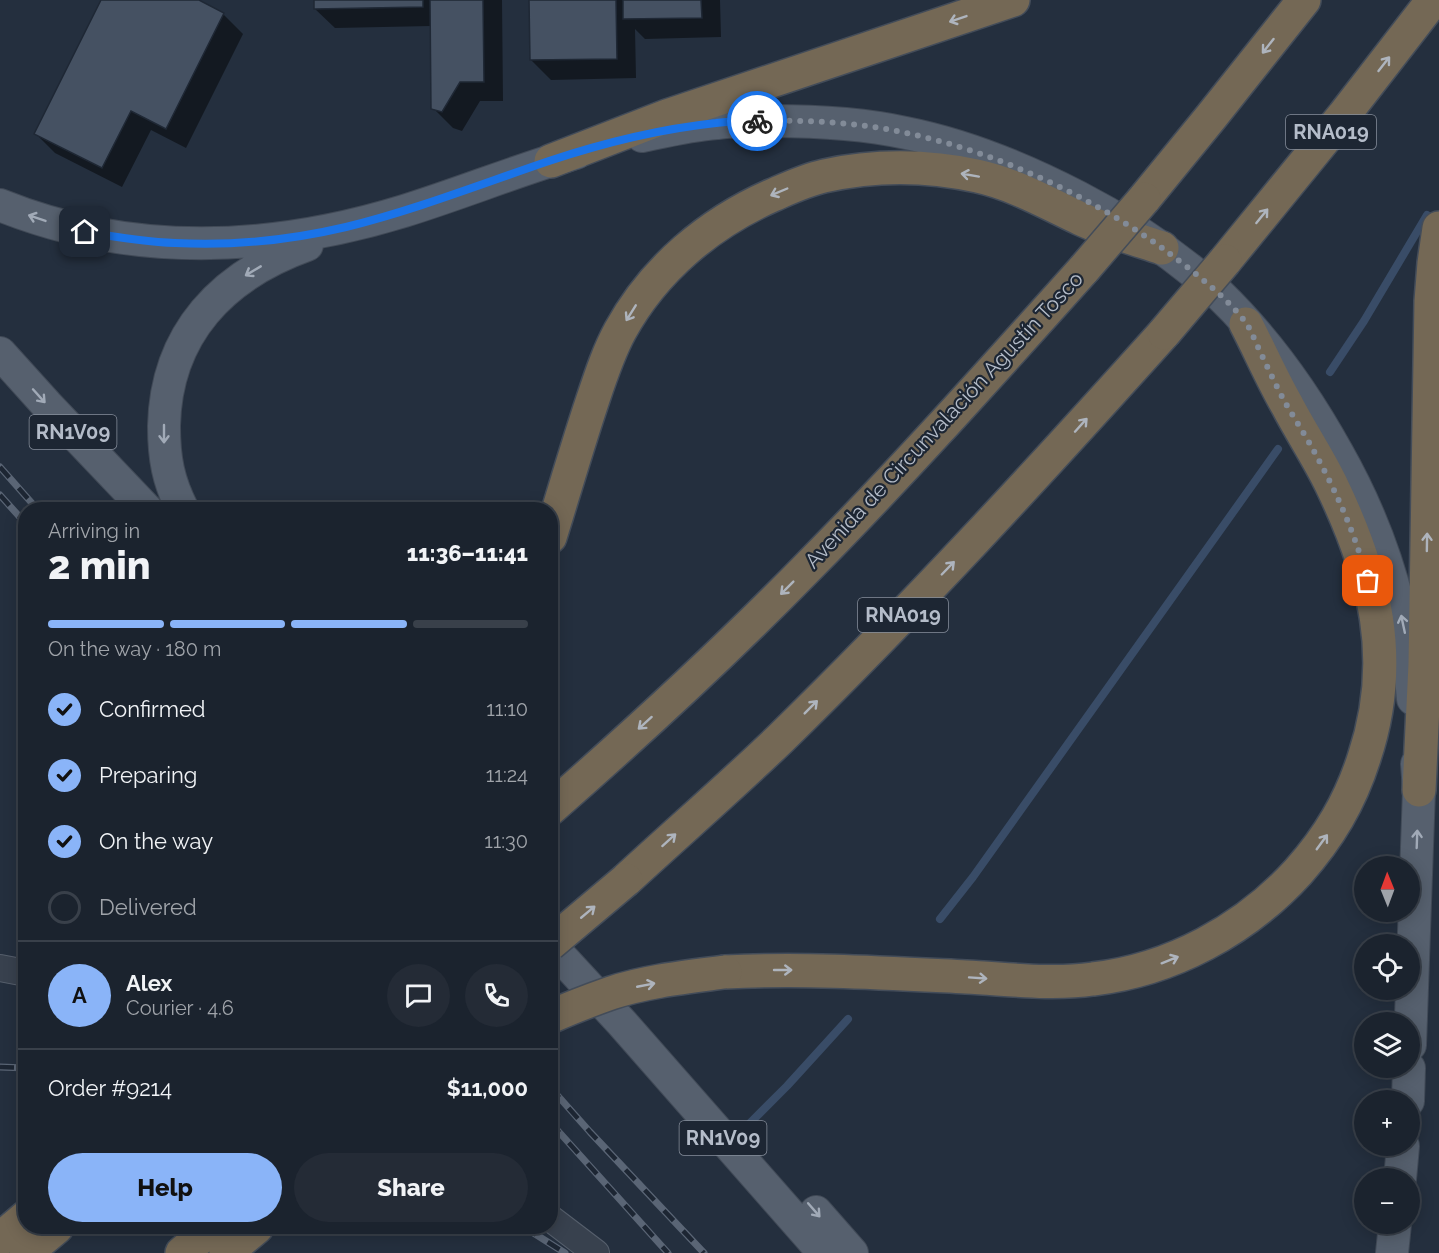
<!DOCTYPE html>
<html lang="en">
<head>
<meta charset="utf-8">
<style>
  :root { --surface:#1b232e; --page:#242b36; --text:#f1f3f6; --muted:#a0a4aa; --line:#39404a; --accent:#8ab4f8 }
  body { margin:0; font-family:Raleway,sans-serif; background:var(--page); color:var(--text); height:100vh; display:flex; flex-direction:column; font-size:22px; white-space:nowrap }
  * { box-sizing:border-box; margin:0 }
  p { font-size:20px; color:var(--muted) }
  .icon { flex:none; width:33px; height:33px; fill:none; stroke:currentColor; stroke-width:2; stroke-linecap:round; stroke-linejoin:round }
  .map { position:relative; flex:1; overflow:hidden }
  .details { position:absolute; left:18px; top:502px; width:540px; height:732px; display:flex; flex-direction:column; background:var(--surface); border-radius:24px; box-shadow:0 3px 15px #0003,0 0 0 2px var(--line) }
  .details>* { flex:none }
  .needle { width:39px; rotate:359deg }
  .controls { position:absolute; left:1354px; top:856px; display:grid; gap:12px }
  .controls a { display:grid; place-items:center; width:66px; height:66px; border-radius:50%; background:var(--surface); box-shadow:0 3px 15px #0003,0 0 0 2px var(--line); font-size:30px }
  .pin { position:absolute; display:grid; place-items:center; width:51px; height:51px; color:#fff; margin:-26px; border-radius:12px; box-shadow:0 3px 9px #0006 }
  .courier { position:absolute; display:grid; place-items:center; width:60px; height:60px; margin:-30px; border:4px solid #1a73e8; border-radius:50%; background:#fff; color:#222; box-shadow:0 2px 8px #0007 }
  .head em { font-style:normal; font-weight:800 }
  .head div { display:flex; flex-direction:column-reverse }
  .head { display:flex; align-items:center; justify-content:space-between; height:102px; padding:0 30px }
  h1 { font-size:39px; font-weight:800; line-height:45px }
  .bar { display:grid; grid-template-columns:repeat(4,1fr); gap:9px 6px; align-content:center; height:72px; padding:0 30px }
  .bar i { height:8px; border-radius:4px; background:var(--line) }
  .bar .active { background:var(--accent) }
  .bar p { grid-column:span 4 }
  .line { display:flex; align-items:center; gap:15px; padding:0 30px; border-top:2px solid var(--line) }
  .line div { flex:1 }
  .round { display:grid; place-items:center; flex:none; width:63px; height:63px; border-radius:32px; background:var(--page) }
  ol { padding:0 30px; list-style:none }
  li { display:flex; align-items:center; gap:18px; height:66px }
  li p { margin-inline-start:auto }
  li .icon { padding:6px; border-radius:50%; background:var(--accent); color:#111; stroke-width:4 }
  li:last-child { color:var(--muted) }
  li i { width:33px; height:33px; border:3px solid var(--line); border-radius:50% }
  .cta { display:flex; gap:12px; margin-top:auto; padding:12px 30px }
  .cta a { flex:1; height:69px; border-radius:36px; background:var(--accent); color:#111; font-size:24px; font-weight:800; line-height:69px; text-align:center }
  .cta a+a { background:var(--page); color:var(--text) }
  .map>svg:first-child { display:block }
  .shadow { fill:#0007 }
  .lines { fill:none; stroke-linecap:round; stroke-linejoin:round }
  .stream { stroke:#394c67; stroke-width:8 }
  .building { fill:#455162; stroke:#1f2835; stroke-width:1.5 }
  .minor-casing { stroke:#565f6c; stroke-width:28 }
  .major-casing { stroke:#414a57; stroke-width:34 }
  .highway-casing { stroke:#434c59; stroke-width:36 }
  .minor { stroke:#38414e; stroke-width:26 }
  .major { stroke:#56606e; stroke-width:32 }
  .highway { stroke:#746855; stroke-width:33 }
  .rail-casing { stroke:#5a6575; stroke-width:7 }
  .rail { stroke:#1d2633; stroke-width:4.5; stroke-dasharray:14; stroke-linecap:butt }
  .highway-bridge-casing { stroke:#434c59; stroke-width:36; stroke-linecap:butt }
  .highway-bridge { stroke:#746855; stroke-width:33 }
  .oneway { stroke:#aeb4bd }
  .oneway2 { stroke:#a1aab7 }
  .done { stroke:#828b98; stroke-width:6; stroke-dasharray:0 10.8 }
  .route { stroke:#1a73e8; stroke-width:8 }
  .labels { text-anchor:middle; stroke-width:4.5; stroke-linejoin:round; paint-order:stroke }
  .shield { fill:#1d2633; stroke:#878f9c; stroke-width:1.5 }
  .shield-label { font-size:20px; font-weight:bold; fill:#b4bcc9 }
  .street-label { font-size:21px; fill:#b4bcc9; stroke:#1d2633 }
</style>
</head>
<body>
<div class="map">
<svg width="1439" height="1253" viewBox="0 0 1439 1253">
  <rect width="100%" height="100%" fill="#242f3e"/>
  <path class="shadow" d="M102 0H195L223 14 243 34 186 148 151 130 122 187 55 153 35 133Z
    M315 0H502L503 101H480L462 131 453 128 433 108 431 26 335 28 315 9Z
    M530 0H720L721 37 645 39 635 29 636 78 551 80 531 60Z"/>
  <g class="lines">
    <path class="stream" d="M1330 372 1364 321 1427 215
      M940 919 973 877 1278 449
      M745 1128 787 1086 848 1019"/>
  </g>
  <path class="building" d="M101 0H199L224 13 166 129 131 111 102 168 34 134Z
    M314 0H423V7L314 9Z
    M430 0H483L484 82H460L442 112 431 109Z
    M529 0H616L617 59 530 60Z
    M623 0H701L702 18 623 19Z"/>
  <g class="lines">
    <g class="minor-casing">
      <path id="minor" d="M0 968 26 973
        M550 1218 596 1253"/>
    </g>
    <g class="major-casing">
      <path id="major" d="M642 136C666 131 691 125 717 123 734 121 753 121 771 121 816 121 861 123 906 133 966 145 1024 169 1078 197 1119 218 1156 242 1192 271 1200 278 1209 285 1217 292 1265 338 1305 394 1337 452 1380 528 1407 612 1413 699
        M0 205C131 258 271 252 404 211 462 193 518 170 576 153
        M0 353 47 405 147 510
        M183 510C168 481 164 458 164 426 166 333 223 275 307 245
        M550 945 622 1023 824 1253
        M1410 1045 1419 790 1417 764
        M1408 1101 1409 1068
        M1400 1179 1403 1146
        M816 1212 852 1253
        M1392 1253 1395 1224"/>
    </g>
    <g class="highway-casing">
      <path id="highway" d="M551 161 667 116 1013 0
        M1144 199 1211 117 1304 0
        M1225 261 1344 115 1433 0
        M550 537C564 492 577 447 592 402 600 378 608 353 620 331 654 269 709 223 773 195 789 188 806 180 824 176 873 165 927 165 977 176 1014 184 1047 203 1081 219 1107 231 1135 239 1162 248
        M1419 790 1425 664 1431 301 1434 263 1439 228
        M550 809C639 731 727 650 809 566 904 470 994 369 1084 269
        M626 880C677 833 730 787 780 739 913 609 1039 472 1164 333
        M725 972C805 968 886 973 966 977 1008 979 1051 985 1093 979 1171 970 1245 930 1298 872 1329 837 1350 802 1364 758 1397 660 1375 575 1331 484 1318 457 1301 432 1287 405 1272 379 1260 351 1246 324
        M0 1239 26 1217
        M26 1253 57 1227
        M182 1253 213 1227
        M226 1253 257 1227"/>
    </g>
    <use href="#minor" class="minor"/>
    <use href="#major" class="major"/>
    <use href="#highway" class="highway"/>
    <g class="rail-casing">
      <path id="rail" d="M0 467 38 510
        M0 495 26 524
        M0 1067 26 1068
        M550 1087 590 1132 704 1253
        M550 1122 668 1253
        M524 1227 565 1253"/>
    </g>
    <use href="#rail" class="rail"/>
    <g class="highway-bridge-casing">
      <path id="highway-bridge" d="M1084 269 1144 199
        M1164 333 1225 261
        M550 944 626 880
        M550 1017C570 1008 591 1000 611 993 647 981 687 977 725 972"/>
    </g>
    <use href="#highway-bridge" class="highway-bridge"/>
  </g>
  <defs><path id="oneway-shaft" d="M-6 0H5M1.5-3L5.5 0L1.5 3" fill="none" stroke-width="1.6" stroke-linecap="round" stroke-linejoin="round" transform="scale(1.5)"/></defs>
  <g class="oneway">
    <use href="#oneway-shaft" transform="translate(958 19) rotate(161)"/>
    <use href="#oneway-shaft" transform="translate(1268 46) rotate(128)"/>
    <use href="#oneway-shaft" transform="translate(1384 64) rotate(-52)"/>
    <use href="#oneway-shaft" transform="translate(970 175) rotate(-170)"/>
    <use href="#oneway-shaft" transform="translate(779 192) rotate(157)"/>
    <use href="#oneway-shaft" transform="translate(1262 216) rotate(-51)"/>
    <use href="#oneway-shaft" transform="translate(631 313) rotate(122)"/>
    <use href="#oneway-shaft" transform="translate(1081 425) rotate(-48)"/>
    <use href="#oneway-shaft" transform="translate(1427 542) rotate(-89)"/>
    <use href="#oneway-shaft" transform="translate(948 568) rotate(-46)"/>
    <use href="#oneway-shaft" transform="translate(787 588) rotate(135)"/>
    <use href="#oneway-shaft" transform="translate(811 707) rotate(-45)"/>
    <use href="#oneway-shaft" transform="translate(645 723) rotate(138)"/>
    <use href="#oneway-shaft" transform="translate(669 840) rotate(-42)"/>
    <use href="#oneway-shaft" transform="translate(1322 842) rotate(-54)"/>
    <use href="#oneway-shaft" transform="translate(588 912) rotate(-40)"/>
    <use href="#oneway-shaft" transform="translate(1170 960) rotate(-22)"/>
    <use href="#oneway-shaft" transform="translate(783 970)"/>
    <use href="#oneway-shaft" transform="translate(978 978) rotate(4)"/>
    <use href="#oneway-shaft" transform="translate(646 985) rotate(-11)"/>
  </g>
  <g class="oneway2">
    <use href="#oneway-shaft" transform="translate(37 218) rotate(-161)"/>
    <use href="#oneway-shaft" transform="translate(253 271) rotate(149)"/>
    <use href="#oneway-shaft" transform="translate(39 396) rotate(48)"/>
    <use href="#oneway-shaft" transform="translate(164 434) rotate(90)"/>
    <use href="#oneway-shaft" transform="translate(1403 624) rotate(-102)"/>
    <use href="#oneway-shaft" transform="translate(1417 839) rotate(-88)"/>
    <use href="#oneway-shaft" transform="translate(814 1210) rotate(49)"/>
  </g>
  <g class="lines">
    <path class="done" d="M757 121C807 120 857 122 906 133 997 152 1090 196 1165 250 1191 270 1226 296 1246 323 1251 330 1254 339 1258 347 1267 366 1276 386 1286 404 1296 421 1307 438 1316 455 1338 495 1356 537 1368 581"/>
    <path class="route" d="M85 232C115 237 145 242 175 243 232 246 291 240 346 227 415 210 481 184 549 161 603 143 660 129 716 123 730 121 744 122 757 121"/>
  </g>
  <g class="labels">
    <g class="shield">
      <rect x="1286" y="115" width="90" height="34" rx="4.5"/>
      <rect x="29.5" y="415" width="87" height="34" rx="4.5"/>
      <rect x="858" y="598" width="90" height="34" rx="4.5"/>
      <rect x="679.5" y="1121" width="87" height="34" rx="4.5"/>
    </g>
    <g class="shield-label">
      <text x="1331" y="139">RNA019</text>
      <text x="73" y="439">RN1V09</text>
      <text x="903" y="622">RNA019</text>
      <text x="723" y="1145">RN1V09</text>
    </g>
    <g class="street-label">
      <text transform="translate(944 420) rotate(-47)" y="7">Avenida de Circunvalación Agustín Tosco</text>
    </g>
  </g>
</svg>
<div class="controls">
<a><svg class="needle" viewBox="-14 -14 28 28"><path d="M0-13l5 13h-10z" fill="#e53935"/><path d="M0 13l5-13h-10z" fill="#a0a4aa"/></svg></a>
<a><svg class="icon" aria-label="locate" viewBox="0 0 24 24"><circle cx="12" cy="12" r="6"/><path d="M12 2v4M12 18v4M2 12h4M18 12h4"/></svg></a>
<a><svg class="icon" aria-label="layers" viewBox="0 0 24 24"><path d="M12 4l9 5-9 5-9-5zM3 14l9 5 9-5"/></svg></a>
<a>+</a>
<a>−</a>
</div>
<div class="pin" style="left:1368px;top:581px;background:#ea580c"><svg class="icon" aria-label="bag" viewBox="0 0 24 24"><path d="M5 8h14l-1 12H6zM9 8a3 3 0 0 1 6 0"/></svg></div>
<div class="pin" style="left:85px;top:232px;background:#1f2937"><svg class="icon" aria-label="home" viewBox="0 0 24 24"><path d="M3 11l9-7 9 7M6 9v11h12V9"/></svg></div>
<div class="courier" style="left:757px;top:121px"><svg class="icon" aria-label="bike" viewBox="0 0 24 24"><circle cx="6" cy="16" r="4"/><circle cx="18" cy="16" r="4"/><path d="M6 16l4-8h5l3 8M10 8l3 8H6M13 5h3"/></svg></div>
<section class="details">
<div class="head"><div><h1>2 min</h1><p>Arriving in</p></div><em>11:36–11:41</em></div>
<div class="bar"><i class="active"></i><i class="active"></i><i class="active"></i><i></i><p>On the way · 180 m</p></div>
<ol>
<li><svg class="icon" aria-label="check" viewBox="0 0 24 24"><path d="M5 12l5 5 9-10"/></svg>Confirmed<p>11:10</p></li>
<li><svg class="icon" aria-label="check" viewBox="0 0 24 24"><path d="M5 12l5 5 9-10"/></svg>Preparing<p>11:24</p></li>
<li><svg class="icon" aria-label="check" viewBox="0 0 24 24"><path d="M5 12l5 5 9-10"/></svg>On the way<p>11:30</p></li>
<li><i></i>Delivered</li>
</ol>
<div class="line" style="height:108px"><b class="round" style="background:var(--accent);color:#111">A</b><div><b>Alex</b><p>Courier · 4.6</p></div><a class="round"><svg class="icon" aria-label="chat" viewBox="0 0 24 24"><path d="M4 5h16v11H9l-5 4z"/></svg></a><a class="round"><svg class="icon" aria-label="phone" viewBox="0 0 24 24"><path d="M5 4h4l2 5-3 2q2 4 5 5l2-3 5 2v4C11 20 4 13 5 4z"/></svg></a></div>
<div class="line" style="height:78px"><div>Order #9214</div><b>$11,000</b></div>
<div class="cta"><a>Help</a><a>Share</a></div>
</section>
</div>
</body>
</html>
